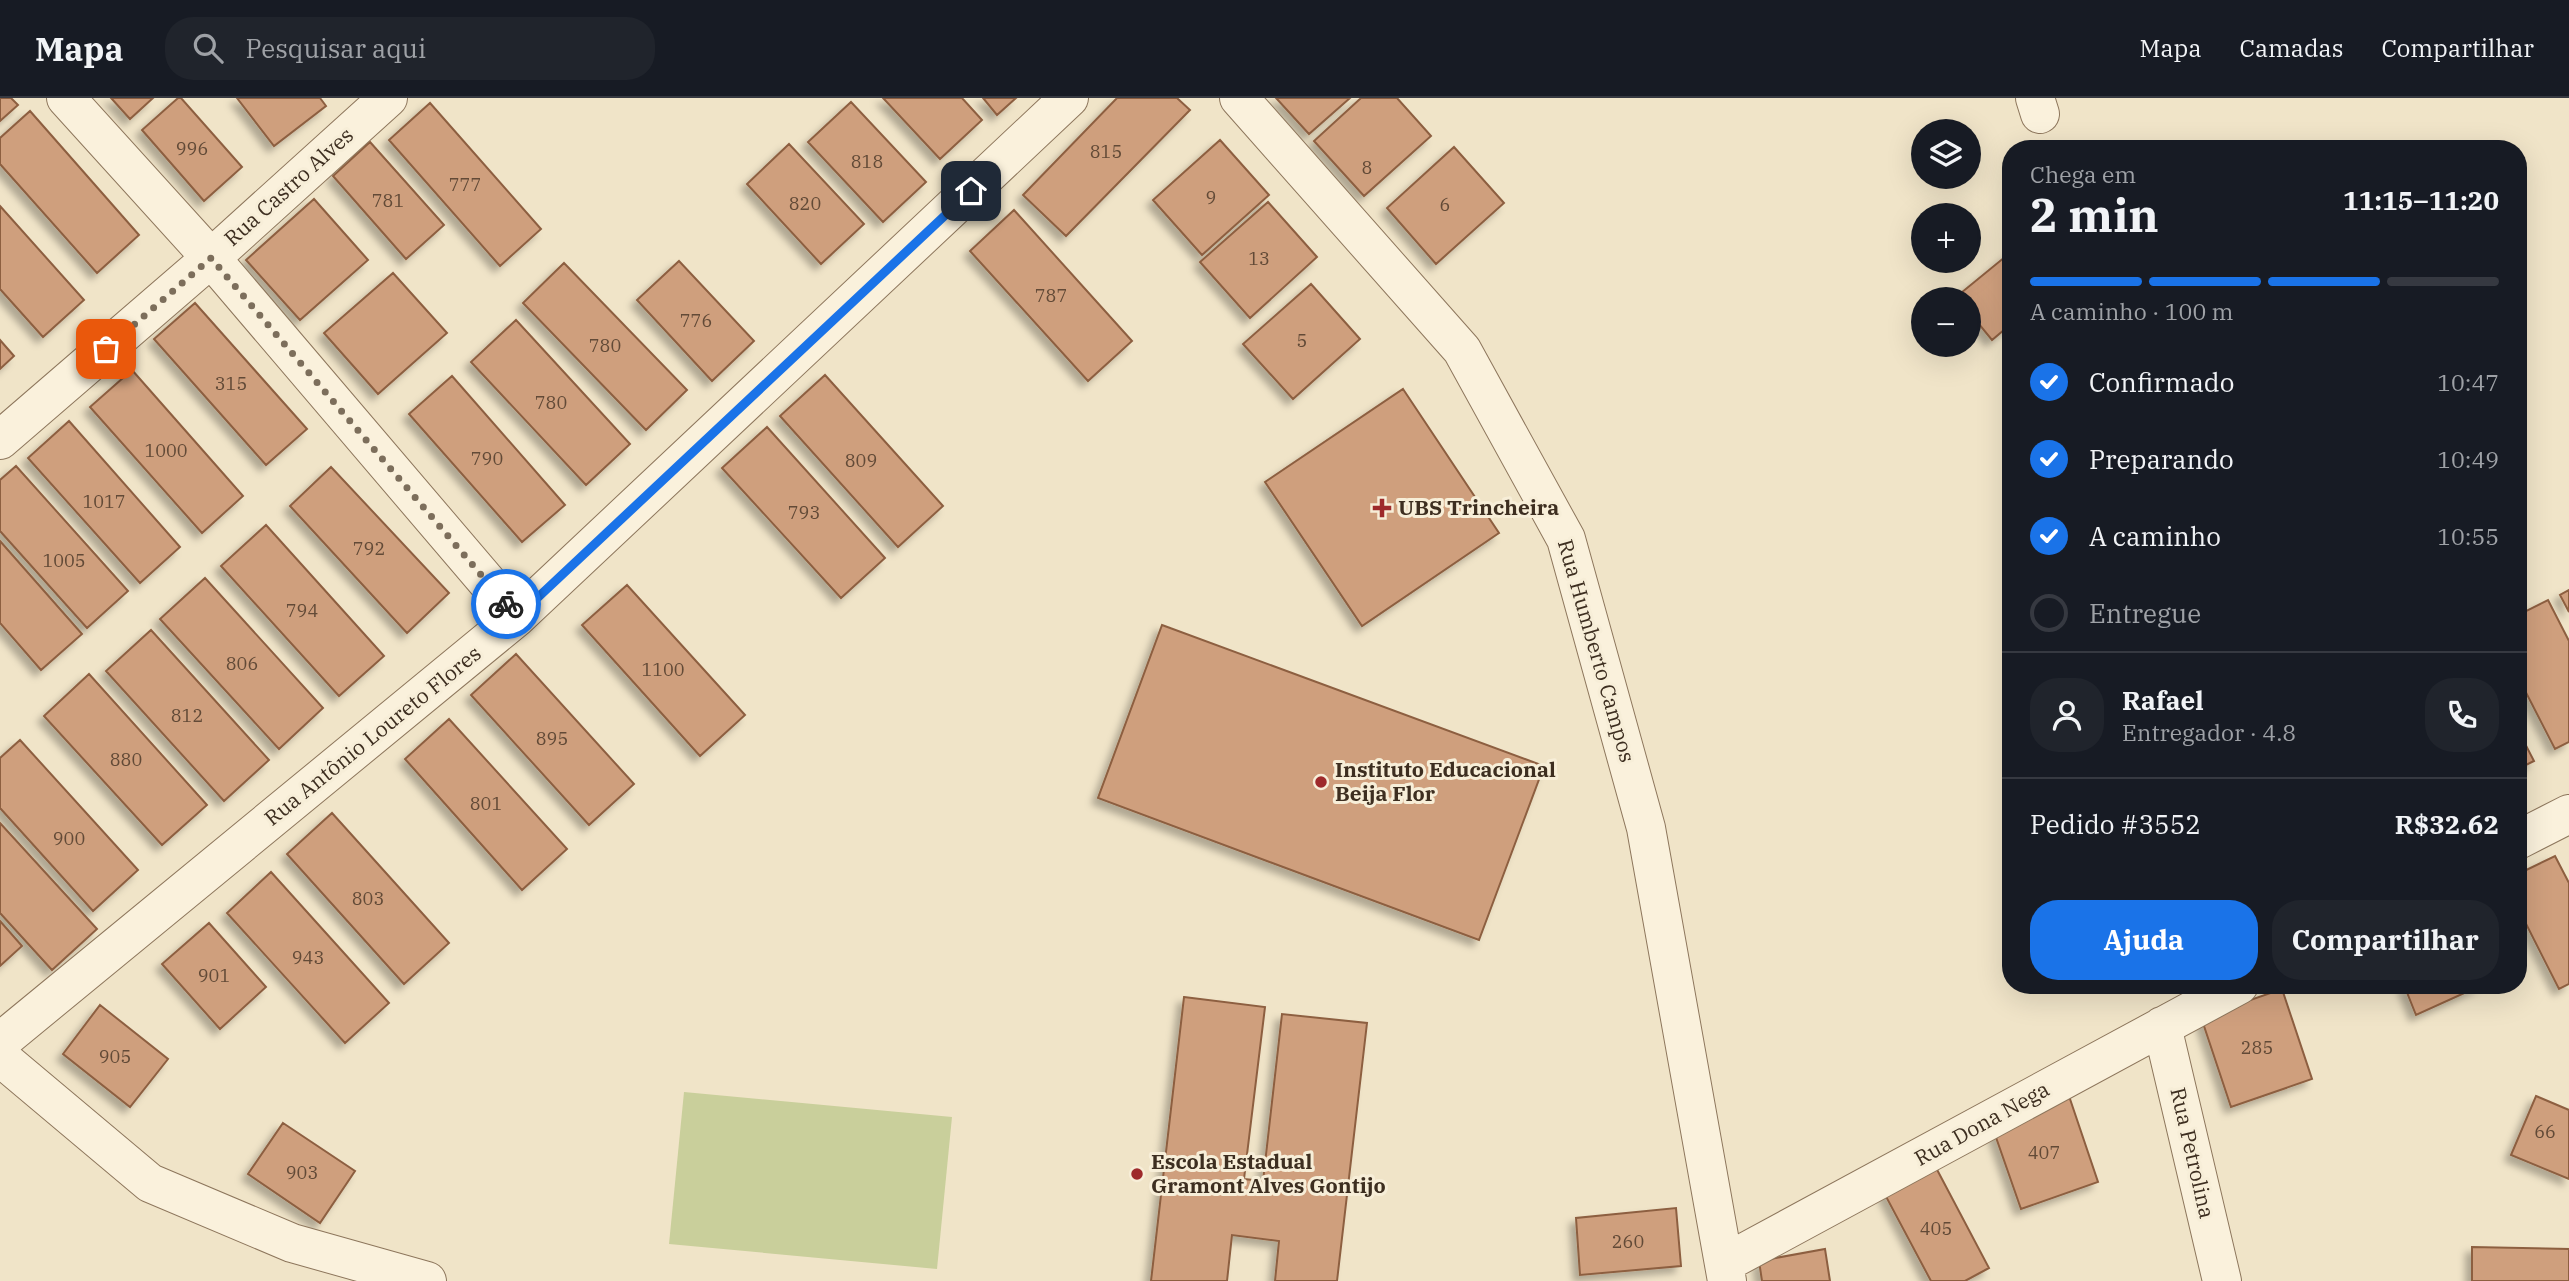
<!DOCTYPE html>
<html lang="pt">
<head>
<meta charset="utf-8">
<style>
  :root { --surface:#171b24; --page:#20242c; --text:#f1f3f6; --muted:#9ea1a6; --line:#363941; --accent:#1a73e8 }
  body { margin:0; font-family:"IBM Plex Serif",serif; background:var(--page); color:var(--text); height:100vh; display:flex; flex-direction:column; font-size:26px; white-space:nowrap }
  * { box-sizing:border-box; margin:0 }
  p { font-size:23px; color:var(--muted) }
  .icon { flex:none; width:38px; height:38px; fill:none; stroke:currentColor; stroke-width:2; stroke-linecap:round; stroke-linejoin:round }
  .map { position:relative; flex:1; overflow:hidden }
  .side { position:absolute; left:2002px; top:42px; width:525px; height:854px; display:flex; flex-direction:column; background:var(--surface); border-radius:28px; box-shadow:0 7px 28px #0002 }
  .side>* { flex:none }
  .buttons { position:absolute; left:1911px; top:21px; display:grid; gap:14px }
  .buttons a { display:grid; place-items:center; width:70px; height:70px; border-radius:50%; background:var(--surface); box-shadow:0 7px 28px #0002; font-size:35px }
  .pin { position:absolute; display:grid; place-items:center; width:60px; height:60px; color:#fff; margin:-30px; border-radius:14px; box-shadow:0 4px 10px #0006 }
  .courier { position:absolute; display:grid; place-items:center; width:70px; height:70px; margin:-35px; border:5px solid #1a73e8; border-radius:50%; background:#fff; color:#222; box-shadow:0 2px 9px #0007 }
  .headline em { font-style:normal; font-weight:700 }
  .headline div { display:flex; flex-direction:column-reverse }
  .headline { display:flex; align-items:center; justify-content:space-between; height:119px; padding:0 28px }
  h1 { font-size:46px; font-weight:700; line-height:52px }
  .bar { display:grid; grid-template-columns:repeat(4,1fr); gap:10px 7px; align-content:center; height:84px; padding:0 28px }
  .bar i { height:9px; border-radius:5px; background:var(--line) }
  .bar .active { background:var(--accent) }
  .bar p { grid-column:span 4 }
  .line { display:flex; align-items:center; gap:18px; padding:0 28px; border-top:2px solid var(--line) }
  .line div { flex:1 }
  .round { display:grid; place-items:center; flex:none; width:74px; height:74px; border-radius:28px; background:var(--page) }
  ol { padding:0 28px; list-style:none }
  li { display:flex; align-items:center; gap:21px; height:77px }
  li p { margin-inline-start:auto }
  li .icon { padding:7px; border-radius:50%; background:var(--accent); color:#fff; stroke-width:4 }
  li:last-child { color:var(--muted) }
  li i { width:38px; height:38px; border:4px solid var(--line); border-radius:50% }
  .cta { display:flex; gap:14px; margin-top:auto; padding:14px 28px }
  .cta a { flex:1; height:80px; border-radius:28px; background:var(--accent); color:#fff; font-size:28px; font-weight:700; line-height:80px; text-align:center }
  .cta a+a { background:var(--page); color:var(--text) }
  header { display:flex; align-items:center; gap:42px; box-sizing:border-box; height:98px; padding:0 35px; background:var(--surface); border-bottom:2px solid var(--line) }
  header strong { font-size:33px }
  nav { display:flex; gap:38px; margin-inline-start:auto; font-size:24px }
  .search { width:490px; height:63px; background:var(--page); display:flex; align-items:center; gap:18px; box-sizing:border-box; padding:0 24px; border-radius:28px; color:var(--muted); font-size:26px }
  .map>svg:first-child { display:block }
  .green { fill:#c9cf9b }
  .building { fill:#cf9f7d; stroke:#8d5f41; stroke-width:2; filter:url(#shadow) }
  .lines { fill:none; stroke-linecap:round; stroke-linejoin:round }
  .street-casing { stroke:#8d765c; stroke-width:40 }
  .street { stroke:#faf1dc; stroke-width:38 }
  .done { stroke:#7c6e5b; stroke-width:7; stroke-dasharray:0 12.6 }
  .route { stroke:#1a73e8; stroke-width:9 }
  .poi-dot { fill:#9e2a2b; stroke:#f7eed8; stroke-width:2.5 }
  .labels { text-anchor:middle; stroke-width:6; stroke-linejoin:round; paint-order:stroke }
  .number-label { font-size:18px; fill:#624a37 }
  .street-label { font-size:21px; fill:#3d2e20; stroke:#f7eed8 }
  .poi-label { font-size:21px; font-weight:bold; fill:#3d2e20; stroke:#f7eed8; text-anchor:start }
</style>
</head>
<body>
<header>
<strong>Mapa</strong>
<div class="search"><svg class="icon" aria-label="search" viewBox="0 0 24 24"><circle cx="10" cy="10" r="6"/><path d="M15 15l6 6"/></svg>Pesquisar aqui</div>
<nav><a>Mapa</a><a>Camadas</a><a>Compartilhar</a></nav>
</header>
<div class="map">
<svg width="2569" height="1183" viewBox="0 0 2569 1183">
  <defs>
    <filter id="shadow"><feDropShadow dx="-6" dy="6" stdDeviation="3.5" flood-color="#0004"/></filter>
  </defs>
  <rect width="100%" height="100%" fill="#f0e4c8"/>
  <path class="green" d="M684 994 952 1019 937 1171 669 1146Z"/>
  <path class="building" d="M0 0H11L18 7 0 23Z
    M111 0H153L130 21Z
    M178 0H181L242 69 204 103 142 32Z
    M237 0H320L326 8 274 48Z
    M883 0H962L982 22 940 61Z
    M983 0H1016L997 17Z
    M1117 0H1177L1190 12 1066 138 1023 97Z
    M1276 0H1350L1309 36Z
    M1361 0H1397L1431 38 1364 98 1314 43Z
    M851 4 926 84 883 124 808 44Z
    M430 5 541 131 500 168 389 42Z
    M30 13 139 137 97 175 0 66V40Z
    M1220 42 1269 97 1202 157 1153 102Z
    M370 44 444 127 406 161 333 78Z
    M789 46 864 126 821 166 747 86Z
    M1454 49 1504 105 1436 166 1387 110Z
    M314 101 368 162 300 222 246 162Z
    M1268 104 1317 159 1250 220 1200 164Z
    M0 108 84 202 43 239 0 191Z
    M1014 112 1132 243 1088 283 970 153Z
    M2011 154V226L1992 242 1969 214V201H1958L1956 199Z
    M679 163 754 243 712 283 637 202Z
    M564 165 687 292 646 332 523 205Z
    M393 175 447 235 378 296 324 235Z
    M1311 186 1360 241 1293 301 1243 246Z
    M195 205 307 331 266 367 154 241Z
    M516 222 630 346 586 387 471 264Z
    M0 242 14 258 0 271Z
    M132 272 243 398 202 435 90 309Z
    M825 277 943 408 898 449 780 318Z
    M452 278 565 407 522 444 409 316Z
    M1403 291 1499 435 1362 528 1265 384Z
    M69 323 180 449 140 485 28 360Z
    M767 329 885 460 841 500 722 370Z
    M16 368 128 493 87 530 0 433V382Z
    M331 369 449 495 407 535 290 408Z
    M266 427 384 558 339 598 221 468Z
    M0 443 82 536 41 572 0 525Z
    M205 480 323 610 279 651 160 521Z
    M627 487 745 617 700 658 582 527Z
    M2569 492V514L2560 497Z
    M2548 502 2569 543V644L2555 651 2518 579V517Z
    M1162 527 1544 668 1479 842 1098 700Z
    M151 532 269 662 224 703 106 573Z
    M516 556 634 686 589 727 471 597Z
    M89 576 207 707 162 747 44 618Z
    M449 621 567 751 522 792 405 661Z
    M2518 632 2534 663 2518 671Z
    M20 642 138 772 93 813 0 710V660Z
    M332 715 449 845 404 886 287 756Z
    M0 725 97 831 52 872 0 815Z
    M2555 758 2569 785V886L2559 891 2518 810V776Z
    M271 774 389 905 345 945 227 815Z
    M0 823 22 848 0 868Z
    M209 825 266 889 220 931 162 866Z
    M2404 887H2482L2416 917Z
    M2282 891 2312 981 2231 1009 2201 919Z
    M1184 899 1265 909 1244 1081 1263 1083 1282 916 1367 925 1337 1183H1275L1279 1143 1232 1137 1227 1183H1151Z
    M100 907 168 961 130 1009 63 956Z
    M2069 998 2098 1084 2021 1111 1991 1025Z
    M2536 998 2569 1012V1081L2511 1057Z
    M283 1025 355 1073 320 1125 248 1076Z
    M1933 1064 1989 1170 1965 1183H1931L1882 1091Z
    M1676 1110 1681 1168 1580 1177 1576 1120Z
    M2472 1149 2569 1151V1183H2472Z
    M1825 1151 1830 1183H1762L1759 1163Z"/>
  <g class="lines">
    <g class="street-casing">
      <path id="street" d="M66 0 211 160 517 519
        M1239 0 1462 252 1566 441 1646 730 1727 1183
        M2035 0 2040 16
        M0 342 211 160 388 0
        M2518 742 2569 716
        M2162 928 2222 1183
        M0 944 517 519 1069 0
        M0 959 150 1085 292 1145 427 1183
        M1725 1165 2239 887"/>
    </g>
    <use href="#street" class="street"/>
  </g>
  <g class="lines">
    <path class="done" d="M106 251 211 160 506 506"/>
    <path class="route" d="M506 506 517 519 971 93"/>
  </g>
  <g class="poi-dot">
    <path d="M1378.5 399.5h7v7h7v7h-7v7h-7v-7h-7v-7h7z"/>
    <circle cx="1321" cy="684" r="7"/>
    <circle cx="1137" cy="1076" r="7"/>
  </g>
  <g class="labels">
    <g class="number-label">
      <text x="192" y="57">996</text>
      <text x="1106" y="60">815</text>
      <text x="867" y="70">818</text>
      <text x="1367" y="76">8</text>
      <text x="465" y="93">777</text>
      <text x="1211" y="106">9</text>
      <text x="388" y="109">781</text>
      <text x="805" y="112">820</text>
      <text x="1445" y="113">6</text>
      <text x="1259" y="167">13</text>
      <text x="1051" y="204">787</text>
      <text x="696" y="229">776</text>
      <text x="1302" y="249">5</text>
      <text x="605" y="254">780</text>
      <text x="231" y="292">315</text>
      <text x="551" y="311">780</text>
      <text x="166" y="359">1000</text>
      <text x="487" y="367">790</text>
      <text x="861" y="369">809</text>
      <text x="104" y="410">1017</text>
      <text x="804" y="421">793</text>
      <text x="369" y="457">792</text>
      <text x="64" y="469">1005</text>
      <text x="302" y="519">794</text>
      <text x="242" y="572">806</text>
      <text x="663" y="578">1100</text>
      <text x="187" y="624">812</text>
      <text x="552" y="647">895</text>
      <text x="126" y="668">880</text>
      <text x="486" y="712">801</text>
      <text x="69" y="747">900</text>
      <text x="368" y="807">803</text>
      <text x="308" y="866">943</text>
      <text x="214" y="884">901</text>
      <text x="2257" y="956">285</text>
      <text x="115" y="965">905</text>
      <text x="2545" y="1040">66</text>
      <text x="2044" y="1061">407</text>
      <text x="302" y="1081">903</text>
      <text x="1936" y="1137">405</text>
      <text x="1628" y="1150">260</text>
    </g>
    <g class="street-label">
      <text transform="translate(289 89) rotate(-42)" y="7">Rua Castro Alves</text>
      <text transform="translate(1596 553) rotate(74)" y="7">Rua Humberto Campos</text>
      <text transform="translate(373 638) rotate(-39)" y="7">Rua Antônio Loureto Flores</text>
      <text transform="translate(1982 1026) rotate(-29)" y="7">Rua Dona Nega</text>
      <text transform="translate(2192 1055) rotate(77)" y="7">Rua Petrolina</text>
    </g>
    <g class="poi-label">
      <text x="1398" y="417">UBS Trincheira</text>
      <text x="1335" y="679">Instituto Educacional<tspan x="1335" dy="24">Beija Flor</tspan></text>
      <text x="1151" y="1071">Escola Estadual<tspan x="1151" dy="24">Gramont Alves Gontijo</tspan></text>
    </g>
  </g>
</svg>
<div class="buttons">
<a><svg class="icon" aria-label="layers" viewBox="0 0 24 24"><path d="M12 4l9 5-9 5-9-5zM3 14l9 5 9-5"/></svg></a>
<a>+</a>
<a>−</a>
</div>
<div class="pin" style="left:106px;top:251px;background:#ea580c"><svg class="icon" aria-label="bag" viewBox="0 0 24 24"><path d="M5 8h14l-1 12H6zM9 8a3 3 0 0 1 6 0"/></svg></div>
<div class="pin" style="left:971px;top:93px;background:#1f2937"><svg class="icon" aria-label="home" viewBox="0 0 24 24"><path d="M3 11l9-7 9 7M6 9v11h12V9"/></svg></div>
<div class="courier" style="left:506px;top:506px"><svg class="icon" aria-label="bike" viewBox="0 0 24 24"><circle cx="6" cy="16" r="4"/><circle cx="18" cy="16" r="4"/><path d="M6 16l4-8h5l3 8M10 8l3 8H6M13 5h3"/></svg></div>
<section class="side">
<div class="headline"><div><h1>2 min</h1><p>Chega em</p></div><em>11:15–11:20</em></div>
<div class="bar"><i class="active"></i><i class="active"></i><i class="active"></i><i></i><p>A caminho · 100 m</p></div>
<ol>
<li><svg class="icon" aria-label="check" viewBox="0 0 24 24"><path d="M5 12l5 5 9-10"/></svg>Confirmado<p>10:47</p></li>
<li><svg class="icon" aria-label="check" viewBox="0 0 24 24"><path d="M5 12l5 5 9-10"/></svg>Preparando<p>10:49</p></li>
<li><svg class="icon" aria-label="check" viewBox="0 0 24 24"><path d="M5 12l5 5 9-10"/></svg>A caminho<p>10:55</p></li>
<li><i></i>Entregue</li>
</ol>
<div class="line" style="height:126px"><a class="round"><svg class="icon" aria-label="person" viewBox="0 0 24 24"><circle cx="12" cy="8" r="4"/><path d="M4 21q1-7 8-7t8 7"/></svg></a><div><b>Rafael</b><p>Entregador · 4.8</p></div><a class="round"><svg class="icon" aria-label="phone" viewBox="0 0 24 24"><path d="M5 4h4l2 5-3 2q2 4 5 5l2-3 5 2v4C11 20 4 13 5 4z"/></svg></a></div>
<div class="line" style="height:91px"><div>Pedido #3552</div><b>R$32.62</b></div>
<div class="cta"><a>Ajuda</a><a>Compartilhar</a></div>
</section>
</div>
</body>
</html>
